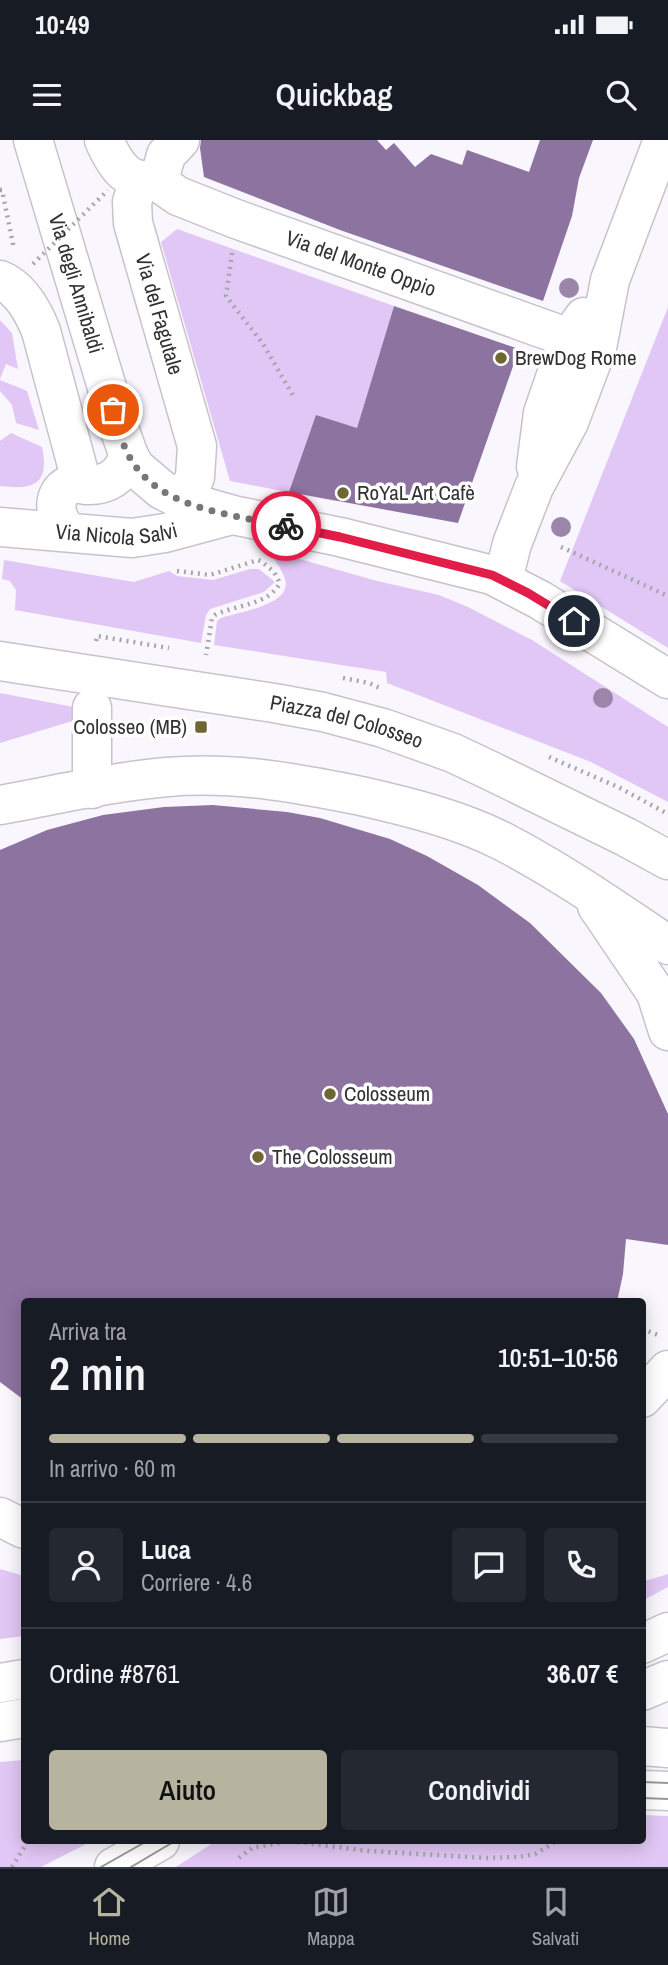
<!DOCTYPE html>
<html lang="it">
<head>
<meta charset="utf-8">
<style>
  :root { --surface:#171b24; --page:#242831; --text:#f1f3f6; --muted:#9ea1a6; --line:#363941; --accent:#b6b49e }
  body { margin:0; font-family:"Archivo Narrow",sans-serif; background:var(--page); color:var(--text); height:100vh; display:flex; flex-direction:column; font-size:26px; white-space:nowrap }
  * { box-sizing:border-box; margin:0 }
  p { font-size:23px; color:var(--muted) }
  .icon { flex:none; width:38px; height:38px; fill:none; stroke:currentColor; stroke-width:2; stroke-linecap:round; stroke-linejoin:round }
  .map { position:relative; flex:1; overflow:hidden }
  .drawer { position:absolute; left:21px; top:1158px; width:625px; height:546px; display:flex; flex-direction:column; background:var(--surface); border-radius:7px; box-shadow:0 4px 18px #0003 }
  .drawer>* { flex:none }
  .pin { position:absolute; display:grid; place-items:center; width:60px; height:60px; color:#fff; margin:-30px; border:4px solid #fff; border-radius:50%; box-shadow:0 2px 7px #0007 }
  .courier { position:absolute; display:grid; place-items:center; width:70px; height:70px; margin:-35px; border:5px solid #e11d48; border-radius:50%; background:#fff; color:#222; box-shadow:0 2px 9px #0007 }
  .overview em { font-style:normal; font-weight:600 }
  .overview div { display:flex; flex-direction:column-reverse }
  .overview { display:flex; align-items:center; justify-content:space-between; height:119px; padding:0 28px }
  h1 { font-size:46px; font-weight:600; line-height:52px }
  .bar { display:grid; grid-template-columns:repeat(4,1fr); gap:10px 7px; align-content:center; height:84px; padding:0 28px }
  .bar i { height:9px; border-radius:5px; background:var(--line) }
  .bar .active { background:var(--accent) }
  .bar p { grid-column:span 4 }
  .line { display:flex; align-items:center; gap:18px; padding:0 28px; border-top:2px solid var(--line) }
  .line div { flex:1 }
  .round { display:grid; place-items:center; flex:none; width:74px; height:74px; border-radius:7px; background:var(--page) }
  .button { display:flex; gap:14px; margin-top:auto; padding:14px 28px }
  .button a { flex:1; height:80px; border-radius:7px; background:var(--accent); color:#111; font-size:28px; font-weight:600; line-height:80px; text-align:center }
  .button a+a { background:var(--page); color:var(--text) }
  .status { display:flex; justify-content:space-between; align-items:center; height:49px; padding:0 35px; background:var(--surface); direction:ltr }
  .status svg { height:19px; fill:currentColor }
  header { display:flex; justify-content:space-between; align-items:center; height:91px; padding:0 28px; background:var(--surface); font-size:32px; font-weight:600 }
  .tabs { display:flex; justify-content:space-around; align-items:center; height:98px; border-top:2px solid var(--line); background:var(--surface); font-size:19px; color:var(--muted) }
  .tabs a { display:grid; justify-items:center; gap:4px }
  .tabs .active { color:var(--accent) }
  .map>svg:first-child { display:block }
  .green { fill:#e1c7f5 }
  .building { fill:#8d73a0 }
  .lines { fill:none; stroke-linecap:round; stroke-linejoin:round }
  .minor-casing { stroke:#c8c3cb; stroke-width:41 }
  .major-casing { stroke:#c8c3cb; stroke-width:41 }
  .path { stroke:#a7a4aa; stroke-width:4.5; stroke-dasharray:2 5; stroke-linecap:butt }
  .minor { stroke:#fff; stroke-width:38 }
  .major { stroke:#fff; stroke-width:38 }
  .tram { stroke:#99979c; stroke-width:2 }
  .path-bridge { stroke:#a7a4aa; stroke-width:4.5; stroke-dasharray:2 5; stroke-linecap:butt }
  .tree { fill:#9b86aa }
  .done { stroke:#78767b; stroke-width:7; stroke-dasharray:0 12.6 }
  .route { stroke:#e11d48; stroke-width:9 }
  .poi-dot { fill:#6e6633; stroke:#fff; stroke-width:2.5 }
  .labels { text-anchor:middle; stroke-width:7; stroke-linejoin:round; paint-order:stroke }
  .street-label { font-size:21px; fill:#323134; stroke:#fff }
  .poi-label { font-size:21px; fill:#323134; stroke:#fff; text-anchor:start }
</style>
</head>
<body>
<div class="status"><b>10:49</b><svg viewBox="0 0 49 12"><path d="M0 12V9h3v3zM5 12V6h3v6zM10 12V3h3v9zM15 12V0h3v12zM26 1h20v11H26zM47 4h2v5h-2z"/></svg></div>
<header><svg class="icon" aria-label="menu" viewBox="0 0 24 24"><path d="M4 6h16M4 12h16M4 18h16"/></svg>Quickbag<svg class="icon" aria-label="search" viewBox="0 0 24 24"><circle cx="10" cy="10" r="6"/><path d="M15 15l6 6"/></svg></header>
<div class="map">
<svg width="668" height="1727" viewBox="0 0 668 1727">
  <rect width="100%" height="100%" fill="#faf6fe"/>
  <path class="green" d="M177 89 394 166 335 361 230 341 161 102Z
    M668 167V508L560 441Z
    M0 180 12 193 18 229 6 224 0 239Z
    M0 240 27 251 39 290 16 283 12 265 0 251Z
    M11 293 42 307C50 345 33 350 0 346V301Z
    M268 410 377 441 439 455 468 467 532 500 668 587V662L591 622 387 543 386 532 214 505 217 481 221 478C238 472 293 465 285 439 282 429 273 418 268 410Z
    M4 420 134 442 169 431 177 436 213 440 250 429H259L275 442 264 452 210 469 206 475 201 503 15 470 16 450 10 441 2 439Z
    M0 553 79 568V579L0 603Z
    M0 1429 24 1436V1496L0 1499Z
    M668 1434V1447L642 1461V1442Z
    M24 1620V1701H92L41 1727H0V1622Z
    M642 1675 668 1676V1727H176L216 1701H642Z"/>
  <path class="building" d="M201 0H377L386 10 394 3 415 27 431 14 462 25 467 10 529 32 540 0H593L579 38 572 76 543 161 340 90 204 37 200 8Z
    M394 166 519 209 458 383 289 352 316 275 357 288Z
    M213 665 287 672 320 678 390 699 427 716 478 745 530 783 601 853 634 899 668 974V1105L626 1099 623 1134 617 1162H24V1260L0 1242V710L47 690 103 675 164 667Z"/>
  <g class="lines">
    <g class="minor-casing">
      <g id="minor">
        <path d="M104 0C115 25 129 49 160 37"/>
        <path id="s1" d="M160 37 165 47 178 56 236 79 569 198"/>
        <path d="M160 37 166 15 180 0"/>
        <path id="s2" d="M139 41 132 62 133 83 197 306 195 337 184 361"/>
        <path d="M0 140C20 148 33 171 41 191L82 344"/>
        <path d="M536 327 543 273 569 198 584 177"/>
        <path id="s3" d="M0 387 132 398 165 393 232 375"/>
        <path d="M71 392C55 384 49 354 69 345 74 343 80 344 86 345 107 346 121 337 129 316"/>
        <path d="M503 439 512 404 534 347 569 282 597 208 610 140 663 0"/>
        <path id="s4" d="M0 521 274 563 323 572 383 588 453 613 491 631 626 697 668 720"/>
        <path d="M92 568V649"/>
        <path d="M0 665C55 655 111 642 167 637 233 631 297 643 361 656 409 667 458 679 502 701 560 731 614 769 668 805"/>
        <path d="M597 766 656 853 668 891"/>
        <path d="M642 1258 668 1230"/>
        <path d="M0 1377 24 1389"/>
        <path d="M642 1606 668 1608"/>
        <path d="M642 1650 668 1651"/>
        <path d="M114 1727 160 1701"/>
      </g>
    </g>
    <g class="major-casing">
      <g id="major">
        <path id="s5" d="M33 0 120 291 129 316 136 328 162 350 184 361 233 375 340 397 492 435 540 460 668 539"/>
        <path d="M642 1504 668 1492"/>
        <path d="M0 1543 24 1539"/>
        <path d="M642 1551 668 1540"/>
        <path d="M0 1582 24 1578"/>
      </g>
    </g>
    <path class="path" d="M0 50H2L14 109
      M232 113 226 156 263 204 295 259
      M561 407 668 456
      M177 431 210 435 258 420 261 421 274 432 280 443C267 466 237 464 215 475L212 478 206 515
      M96 501 97 496 169 508
      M343 538 369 543 382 549
      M549 617 618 647 668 674
      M617 1159 619 1162
      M642 1189 661 1196
      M239 1718 252 1708 290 1701 369 1711 486 1718 518 1717 535 1714 557 1701
      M12 1727 28 1701"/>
    <use href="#minor" class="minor"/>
    <use href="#major" class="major"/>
    <path class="tram" d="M642 1642 668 1643
      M642 1658 668 1659
      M101 1727 147 1701
      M131 1727 175 1701"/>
    <path class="path-bridge" d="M33 124 108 50"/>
  </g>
  <g class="tree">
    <circle cx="569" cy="148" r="10"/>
    <circle cx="561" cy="387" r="10"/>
    <circle cx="603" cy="558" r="10"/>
  </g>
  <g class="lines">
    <path class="done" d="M113 270C118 287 122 306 132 321 162 370 235 375 286 386"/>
    <path class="route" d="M286 386 340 397 492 435 528 453 574 481"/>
  </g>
  <g class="poi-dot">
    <circle cx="501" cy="218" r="7"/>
    <circle cx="343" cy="353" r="7"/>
    <rect x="194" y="580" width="14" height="14" rx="3.5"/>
    <circle cx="330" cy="954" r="7"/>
    <circle cx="258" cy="1017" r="7"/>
  </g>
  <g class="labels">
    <g class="street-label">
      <text dy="7" stroke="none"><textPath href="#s1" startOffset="222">Via del Monte Oppio</textPath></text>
      <text dy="7" stroke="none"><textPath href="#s5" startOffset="150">Via degli Annibaldi</textPath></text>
      <text dy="7" stroke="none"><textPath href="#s2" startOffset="138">Via del Fagutale</textPath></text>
      <text dy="7" stroke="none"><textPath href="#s3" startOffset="117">Via Nicola Salvi</textPath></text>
      <text dy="7" stroke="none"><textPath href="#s4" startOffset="352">Piazza del Colosseo</textPath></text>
    </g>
    <g class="poi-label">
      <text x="515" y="225">BrewDog Rome</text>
      <text x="357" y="360">RoYaL Art Cafè</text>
      <text x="187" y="594" text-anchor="end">Colosseo (MB)</text>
      <text x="344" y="961">Colosseum</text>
      <text x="272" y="1024">The Colosseum</text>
    </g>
  </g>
</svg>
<div class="pin" style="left:113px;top:270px;background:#ea580c"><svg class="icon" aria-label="bag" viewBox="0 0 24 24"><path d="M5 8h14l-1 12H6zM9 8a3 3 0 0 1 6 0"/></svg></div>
<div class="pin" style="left:574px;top:481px;background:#1f2937"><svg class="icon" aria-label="home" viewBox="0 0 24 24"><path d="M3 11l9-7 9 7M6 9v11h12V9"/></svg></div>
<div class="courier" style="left:286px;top:386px"><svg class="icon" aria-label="bike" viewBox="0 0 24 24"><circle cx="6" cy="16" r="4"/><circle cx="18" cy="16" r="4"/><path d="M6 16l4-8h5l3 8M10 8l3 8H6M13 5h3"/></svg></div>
<section class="drawer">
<div class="overview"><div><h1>2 min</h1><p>Arriva tra</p></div><em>10:51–10:56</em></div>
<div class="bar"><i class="active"></i><i class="active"></i><i class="active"></i><i></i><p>In arrivo · 60 m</p></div>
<div class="line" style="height:126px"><a class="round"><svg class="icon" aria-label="person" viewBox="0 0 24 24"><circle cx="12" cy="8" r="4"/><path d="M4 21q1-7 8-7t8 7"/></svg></a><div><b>Luca</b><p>Corriere · 4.6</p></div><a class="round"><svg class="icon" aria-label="chat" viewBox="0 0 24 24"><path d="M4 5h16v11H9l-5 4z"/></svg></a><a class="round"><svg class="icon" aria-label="phone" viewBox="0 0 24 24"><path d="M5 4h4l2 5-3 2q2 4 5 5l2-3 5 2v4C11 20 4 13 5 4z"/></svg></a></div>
<div class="line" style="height:91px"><div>Ordine #8761</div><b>36.07 €</b></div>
<div class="button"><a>Aiuto</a><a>Condividi</a></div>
</section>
</div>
<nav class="tabs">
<a class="active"><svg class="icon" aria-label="home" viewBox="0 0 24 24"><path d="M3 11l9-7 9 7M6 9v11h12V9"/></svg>Home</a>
<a><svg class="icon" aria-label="map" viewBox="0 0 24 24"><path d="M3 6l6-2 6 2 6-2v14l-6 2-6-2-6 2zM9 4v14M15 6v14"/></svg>Mappa</a>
<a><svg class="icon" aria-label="saved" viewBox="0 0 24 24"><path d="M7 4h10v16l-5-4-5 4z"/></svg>Salvati</a>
</nav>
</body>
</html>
